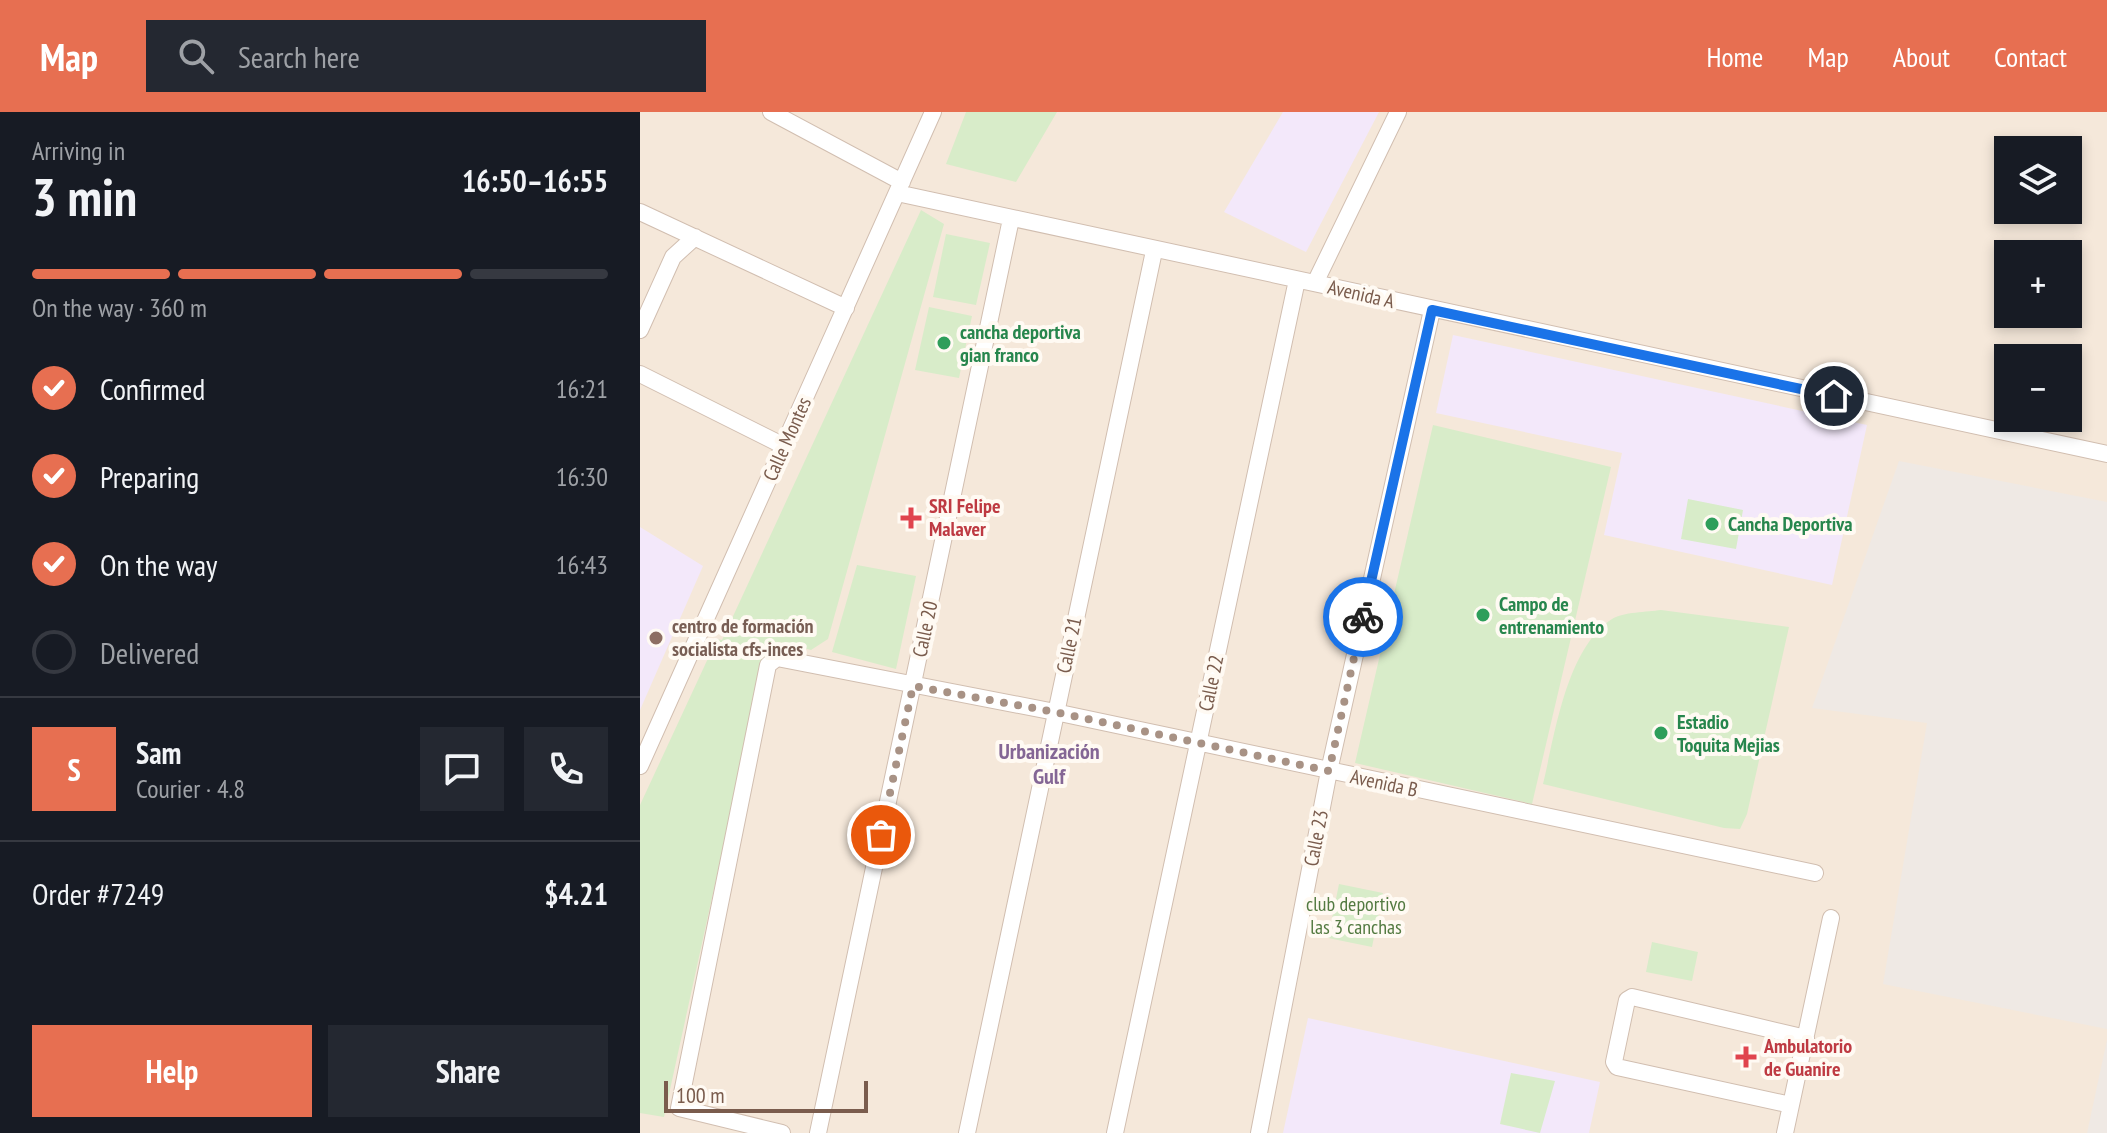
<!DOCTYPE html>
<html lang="en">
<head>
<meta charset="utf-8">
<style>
  :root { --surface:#171b24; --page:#242831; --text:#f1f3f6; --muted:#9ea1a6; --line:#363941; --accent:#e76f51 }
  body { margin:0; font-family:"PT Sans Narrow",sans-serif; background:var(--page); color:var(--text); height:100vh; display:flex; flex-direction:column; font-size:30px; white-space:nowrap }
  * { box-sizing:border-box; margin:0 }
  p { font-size:26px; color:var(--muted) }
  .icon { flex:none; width:44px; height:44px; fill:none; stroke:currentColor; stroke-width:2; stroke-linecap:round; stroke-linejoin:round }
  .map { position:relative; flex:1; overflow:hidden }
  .panel { display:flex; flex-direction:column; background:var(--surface); width:640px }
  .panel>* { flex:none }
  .fabs { position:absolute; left:1354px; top:24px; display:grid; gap:16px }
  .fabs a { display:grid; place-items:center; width:88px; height:88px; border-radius:0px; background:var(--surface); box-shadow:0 4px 12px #0003; font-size:40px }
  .scale { position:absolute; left:24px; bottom:20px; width:204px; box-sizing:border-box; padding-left:8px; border:4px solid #7a5c4d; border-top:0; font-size:22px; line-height:28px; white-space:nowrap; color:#7a5c4d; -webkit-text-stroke:6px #fffaf3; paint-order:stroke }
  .pin { position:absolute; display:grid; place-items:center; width:68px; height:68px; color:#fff; margin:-34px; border:4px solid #fff; border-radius:50%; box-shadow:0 2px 8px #0007 }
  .courier { position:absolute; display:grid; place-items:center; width:80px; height:80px; margin:-40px; border:6px solid #1a73e8; border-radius:50%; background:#fff; color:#222; box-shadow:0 2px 10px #0007 }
  .summary em { font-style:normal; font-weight:600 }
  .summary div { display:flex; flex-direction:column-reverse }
  .summary { display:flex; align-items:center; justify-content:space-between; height:136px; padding:0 32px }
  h1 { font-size:52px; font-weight:600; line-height:60px }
  .bar { display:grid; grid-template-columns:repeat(4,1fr); gap:12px 8px; align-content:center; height:96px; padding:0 32px }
  .bar i { height:10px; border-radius:6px; background:var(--line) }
  .bar .active { background:var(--accent) }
  .bar p { grid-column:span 4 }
  .line { display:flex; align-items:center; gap:20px; padding:0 32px; border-top:2px solid var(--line) }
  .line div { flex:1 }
  .round { display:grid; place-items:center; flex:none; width:84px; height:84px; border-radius:0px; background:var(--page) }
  ol { padding:0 32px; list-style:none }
  li { display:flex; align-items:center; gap:24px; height:88px }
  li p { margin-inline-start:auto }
  li .icon { padding:8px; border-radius:50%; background:var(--accent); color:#fff; stroke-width:4 }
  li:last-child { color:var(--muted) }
  li i { width:44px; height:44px; border:4px solid var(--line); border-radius:50% }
  .cta { display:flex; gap:16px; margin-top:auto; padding:16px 32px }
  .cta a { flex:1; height:92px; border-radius:0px; background:var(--accent); color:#fff; font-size:32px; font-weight:600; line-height:92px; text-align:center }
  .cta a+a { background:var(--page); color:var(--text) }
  header { display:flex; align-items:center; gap:48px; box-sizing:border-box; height:112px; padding:0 40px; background:var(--accent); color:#fff }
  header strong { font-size:38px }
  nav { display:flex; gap:44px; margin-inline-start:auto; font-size:28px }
  .search { width:560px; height:72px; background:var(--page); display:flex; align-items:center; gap:20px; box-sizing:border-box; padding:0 28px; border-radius:0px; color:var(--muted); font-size:30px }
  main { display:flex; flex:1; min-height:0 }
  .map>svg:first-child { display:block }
  .residential { fill:#f5e8da; fill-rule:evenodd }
  .industrial { fill:#efe9e4 }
  .education { fill:#f3e8fa }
  .green { fill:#d8ecc9 }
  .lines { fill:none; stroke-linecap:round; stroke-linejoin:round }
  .minor-casing { stroke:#d1beb0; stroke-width:18 }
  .minor { stroke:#fff; stroke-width:16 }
  .done { stroke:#a89285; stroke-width:8; stroke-dasharray:0 14.4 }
  .route { stroke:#1a73e8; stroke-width:10 }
  .leisure-dot { fill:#2e9e5b; stroke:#fffaf3; stroke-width:3 }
  .health-dot { fill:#e0444e; stroke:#fffaf3; stroke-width:3 }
  .education-dot { fill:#8d6e63; stroke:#fffaf3; stroke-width:3 }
  .labels { text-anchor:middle; stroke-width:8; stroke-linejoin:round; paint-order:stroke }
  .street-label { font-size:20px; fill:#7a5c4d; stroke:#fffaf3 }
  .leisure-label { font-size:20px; font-weight:bold; fill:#27864d; stroke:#fffaf3; text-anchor:start }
  .health-label { font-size:20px; font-weight:bold; fill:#be3a42; stroke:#fffaf3; text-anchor:start }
  .education-label { font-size:20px; font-weight:bold; fill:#785e54; stroke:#fffaf3; text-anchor:start }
  .park-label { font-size:20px; fill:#537a41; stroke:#fffaf3 }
  .neighbourhood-label { font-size:22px; font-weight:bold; fill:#846695; stroke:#fffaf3 }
</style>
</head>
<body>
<header>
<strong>Map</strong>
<div class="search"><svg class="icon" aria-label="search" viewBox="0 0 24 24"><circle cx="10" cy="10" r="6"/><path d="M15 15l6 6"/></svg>Search here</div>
<nav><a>Home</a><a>Map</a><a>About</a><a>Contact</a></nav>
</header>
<main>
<section class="panel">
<div class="summary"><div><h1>3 min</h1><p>Arriving in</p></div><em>16:50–16:55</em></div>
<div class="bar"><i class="active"></i><i class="active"></i><i class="active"></i><i></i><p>On the way · 360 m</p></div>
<ol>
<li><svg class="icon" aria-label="check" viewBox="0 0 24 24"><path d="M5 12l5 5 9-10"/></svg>Confirmed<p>16:21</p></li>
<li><svg class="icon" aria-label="check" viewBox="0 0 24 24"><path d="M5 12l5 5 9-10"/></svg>Preparing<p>16:30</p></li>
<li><svg class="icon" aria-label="check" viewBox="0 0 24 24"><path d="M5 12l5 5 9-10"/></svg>On the way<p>16:43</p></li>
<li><i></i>Delivered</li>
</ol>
<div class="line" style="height:144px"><b class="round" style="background:var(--accent);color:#fff">S</b><div><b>Sam</b><p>Courier · 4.8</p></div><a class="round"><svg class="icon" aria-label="chat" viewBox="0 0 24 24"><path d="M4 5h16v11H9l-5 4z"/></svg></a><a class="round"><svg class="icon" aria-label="phone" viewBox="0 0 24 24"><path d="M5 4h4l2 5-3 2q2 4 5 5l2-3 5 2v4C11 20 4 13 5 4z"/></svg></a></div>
<div class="line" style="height:104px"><div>Order #7249</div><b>$4.21</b></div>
<div class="cta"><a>Help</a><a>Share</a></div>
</section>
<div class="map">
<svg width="1467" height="1021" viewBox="0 0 1467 1021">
  <rect width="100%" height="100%" fill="#fdf6ec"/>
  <path class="residential" d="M0 0H1467V1021H0ZM1368 38H1428V98H1368ZM1368 142H1428V202H1368ZM1368 246H1428V306H1368Z"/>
  <path class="industrial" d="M1259 349 1467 390V917L1243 872 1287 611 1172 596Z
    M1467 928V1021H1447Z"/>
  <path class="education" d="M643 0H739L666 140 584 100Z
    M813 223 1227 313 1192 473 964 423 982 341 796 301Z
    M0 415 63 454 0 598Z
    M668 906 960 970 949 1021H643Z"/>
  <path class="green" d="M326 0H417L376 70 306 52Z
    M281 98 304 112 188 527 171 538 139 530 124 548 24 1005 0 1001V693L77 527 82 528Z
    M306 122 350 131 336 193 293 185Z
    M289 195 332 204 319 266 275 258Z
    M793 313 971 355 892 692 715 651Z
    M1048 387 1103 398 1096 437 1041 427Z
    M217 453 276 464 256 557 192 540Z
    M1021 498 1149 515 1107 702 1100 717 1084 716 903 672C915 623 926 537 972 507 983 500 1007 500 1021 498Z
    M699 772 743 781 732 835 688 826Z
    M1012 830 1058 840 1052 869 1006 860Z
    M871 961 915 969 900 1021 860 1012Z"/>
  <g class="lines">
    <g class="minor-casing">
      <path id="minor" d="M131 0 262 70
        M257 81C659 171 1063 256 1467 342
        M0 100 206 196
        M675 171 758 0
        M0 218 33 145 55 125
        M0 262 144 334
        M0 654 293 0
        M1151 993 977 955 974 950 987 888 992 885 1166 926
        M142 1021 39 996 128 553 137 546 415 600 1175 761
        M178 1021 371 107
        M327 1021 514 139
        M475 1021 657 168
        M619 1021 689 659 792 198
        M1145 1021 1191 806"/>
    </g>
    <use href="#minor" class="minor"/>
  </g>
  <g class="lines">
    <path class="done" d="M241 723 273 574 415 600 689 659 723 505"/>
    <path class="route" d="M723 505 792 198 1194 284"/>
  </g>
  <g class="leisure-dot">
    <circle cx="304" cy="231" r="8"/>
    <circle cx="1072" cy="412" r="8"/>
    <circle cx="843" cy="503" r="8"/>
    <circle cx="1021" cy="621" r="8"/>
  </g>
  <g class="health-dot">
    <path d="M267 394h8v8h8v8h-8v8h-8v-8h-8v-8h8z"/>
    <path d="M1102 933h8v8h8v8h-8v8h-8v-8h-8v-8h8z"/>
  </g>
  <circle class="education-dot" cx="16" cy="526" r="8"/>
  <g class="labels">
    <g class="street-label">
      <text transform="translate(721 182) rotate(13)" y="7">Avenida A</text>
      <text transform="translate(147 327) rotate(-66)" y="7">Calle Montes</text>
      <text transform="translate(285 517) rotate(-78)" y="7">Calle 20</text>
      <text transform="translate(429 533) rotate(-78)" y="7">Calle 21</text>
      <text transform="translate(571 571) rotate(-78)" y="7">Calle 22</text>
      <text transform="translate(744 671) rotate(12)" y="7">Avenida B</text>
      <text transform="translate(676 726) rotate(-79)" y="7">Calle 23</text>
    </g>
    <g class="leisure-label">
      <text x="320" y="227">cancha deportiva<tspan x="320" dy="23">gian franco</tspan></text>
      <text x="1088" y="419">Cancha Deportiva</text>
      <text x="859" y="499">Campo de<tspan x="859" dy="23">entrenamiento</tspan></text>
      <text x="1037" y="617">Estadio<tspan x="1037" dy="23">Toquita Mejias</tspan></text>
    </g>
    <g class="health-label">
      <text x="289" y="401">SRI Felipe<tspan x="289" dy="23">Malaver</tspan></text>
      <text x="1124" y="941">Ambulatorio<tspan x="1124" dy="23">de Guanire</tspan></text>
    </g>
    <g class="education-label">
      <text x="32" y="521">centro de formación<tspan x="32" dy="23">socialista cfs-inces</tspan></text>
    </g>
    <g class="park-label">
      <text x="716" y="799">club deportivo<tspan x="716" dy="23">las 3 canchas</tspan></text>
    </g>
    <g class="neighbourhood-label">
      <text x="409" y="647">Urbanización<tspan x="409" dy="25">Gulf</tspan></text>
    </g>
  </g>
</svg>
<div class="fabs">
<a><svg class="icon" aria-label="layers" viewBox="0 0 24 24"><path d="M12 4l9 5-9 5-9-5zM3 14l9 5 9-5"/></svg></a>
<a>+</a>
<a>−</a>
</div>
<div class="scale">100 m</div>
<div class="pin" style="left:241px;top:723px;background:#ea580c"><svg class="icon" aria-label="bag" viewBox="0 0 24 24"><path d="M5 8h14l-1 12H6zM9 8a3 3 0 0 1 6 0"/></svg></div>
<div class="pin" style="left:1194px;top:284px;background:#1f2937"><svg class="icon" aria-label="home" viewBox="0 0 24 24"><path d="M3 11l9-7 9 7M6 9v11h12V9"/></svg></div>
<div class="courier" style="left:723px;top:505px"><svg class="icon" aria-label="bike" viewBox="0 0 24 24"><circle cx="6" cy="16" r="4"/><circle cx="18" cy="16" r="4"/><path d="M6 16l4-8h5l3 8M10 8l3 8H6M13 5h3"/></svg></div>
</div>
</main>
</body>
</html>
